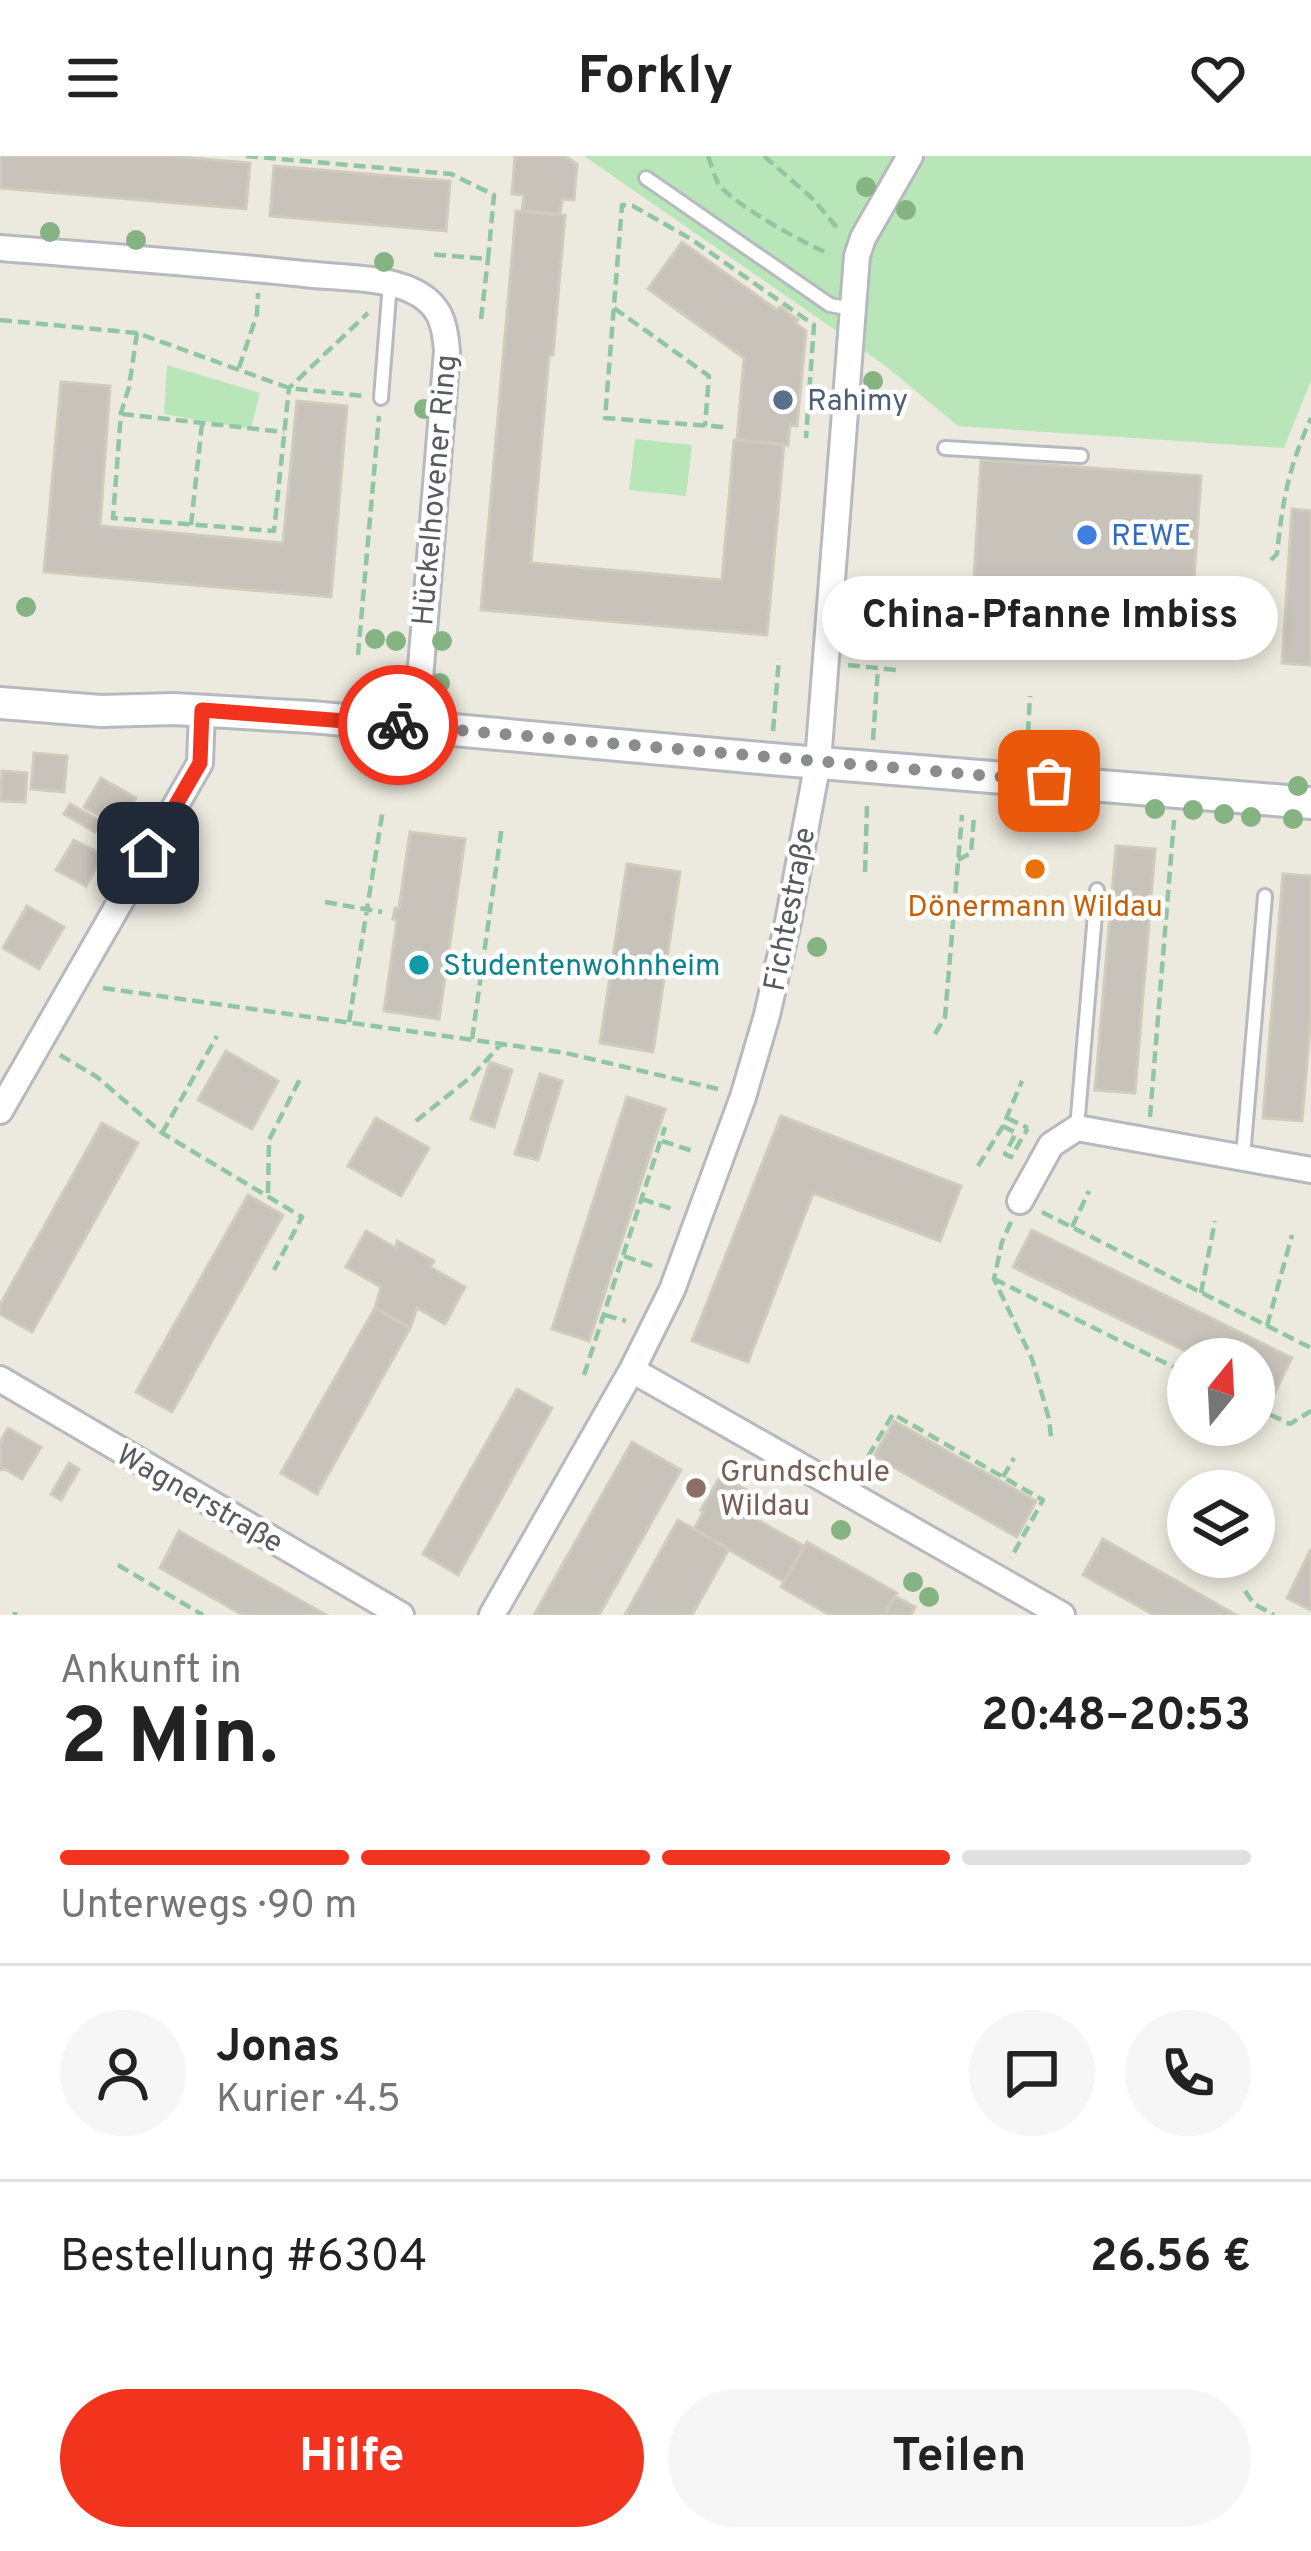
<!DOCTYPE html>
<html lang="de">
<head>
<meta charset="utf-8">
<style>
  :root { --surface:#fff; --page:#f6f6f6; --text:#222; --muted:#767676; --line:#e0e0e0; --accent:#f2331d }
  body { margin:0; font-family:Overpass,sans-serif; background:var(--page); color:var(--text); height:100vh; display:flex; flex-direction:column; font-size:45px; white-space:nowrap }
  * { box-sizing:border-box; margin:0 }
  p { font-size:39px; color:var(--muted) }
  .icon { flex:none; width:66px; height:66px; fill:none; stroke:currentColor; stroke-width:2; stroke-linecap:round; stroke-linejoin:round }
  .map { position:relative; height:1459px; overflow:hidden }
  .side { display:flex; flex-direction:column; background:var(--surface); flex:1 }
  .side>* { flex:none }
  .needle { width:78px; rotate:18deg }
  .tools { position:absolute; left:1167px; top:1182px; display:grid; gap:24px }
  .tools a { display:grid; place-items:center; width:108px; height:108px; border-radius:50%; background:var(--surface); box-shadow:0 6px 18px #0003; font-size:60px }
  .pin { position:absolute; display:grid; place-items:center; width:102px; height:102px; color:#fff; margin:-51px; border-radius:24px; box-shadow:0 6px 18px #0006 }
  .courier { position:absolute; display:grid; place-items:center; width:120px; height:120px; margin:-60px; border:9px solid #f2331d; border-radius:50%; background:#fff; color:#222; box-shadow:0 3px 15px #0007 }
  .bubble { position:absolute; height:84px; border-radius:42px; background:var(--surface); box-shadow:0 6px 18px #0003; font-size:39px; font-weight:700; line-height:84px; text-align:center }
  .head em { font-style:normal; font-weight:700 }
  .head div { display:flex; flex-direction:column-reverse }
  .head { display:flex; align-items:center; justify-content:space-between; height:204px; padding:0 60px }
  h1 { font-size:78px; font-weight:700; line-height:90px }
  .bar { display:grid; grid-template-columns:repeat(4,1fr); gap:18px 12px; align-content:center; height:144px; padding:0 60px }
  .bar i { height:15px; border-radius:9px; background:var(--line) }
  .bar .current { background:var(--accent) }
  .bar p { grid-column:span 4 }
  .line { display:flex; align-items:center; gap:30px; padding:0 60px; border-top:3px solid var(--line) }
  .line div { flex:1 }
  .round { display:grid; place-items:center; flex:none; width:126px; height:126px; border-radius:63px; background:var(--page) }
  .button { display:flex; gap:24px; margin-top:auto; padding:24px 60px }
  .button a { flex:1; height:138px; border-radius:72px; background:var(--accent); color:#fff; font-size:48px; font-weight:700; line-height:138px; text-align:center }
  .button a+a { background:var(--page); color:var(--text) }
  header { display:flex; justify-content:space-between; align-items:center; height:156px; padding:0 60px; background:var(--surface); font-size:54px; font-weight:700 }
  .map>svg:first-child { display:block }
  .green { fill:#b8e6b9 }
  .building { fill:#c7c3bb; stroke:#d1cbbc; stroke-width:3 }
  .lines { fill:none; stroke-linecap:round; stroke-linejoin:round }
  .service-casing { stroke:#b6b9bf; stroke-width:18 }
  .minor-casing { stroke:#b6b9bf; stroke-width:30 }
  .tertiary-casing { stroke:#b6b9bf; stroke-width:36 }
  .path { stroke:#91c6a2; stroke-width:4.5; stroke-dasharray:12 6; stroke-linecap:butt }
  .service { stroke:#fff; stroke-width:12 }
  .minor { stroke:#fff; stroke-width:24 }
  .tertiary { stroke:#fff; stroke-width:30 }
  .tree { fill:#85b382 }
  .done { stroke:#8b8d8d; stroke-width:12; stroke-dasharray:0 21.6 }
  .route { stroke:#f2331d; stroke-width:15 }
  .service-dot { fill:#5c6f8a; stroke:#fff; stroke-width:4.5 }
  .shop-dot { fill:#3f7fe0; stroke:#fff; stroke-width:4.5 }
  .food-dot { fill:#e8710a; stroke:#fff; stroke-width:4.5 }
  .culture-dot { fill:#0f9aa8; stroke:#fff; stroke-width:4.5 }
  .education-dot { fill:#8d6e63; stroke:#fff; stroke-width:4.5 }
  .labels { text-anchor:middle; stroke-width:9; stroke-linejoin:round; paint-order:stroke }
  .service-label { font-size:30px; fill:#4e5e75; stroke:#fff; text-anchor:start }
  .street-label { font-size:30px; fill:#575b61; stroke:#fff }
  .shop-label { font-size:30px; fill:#366cbe; stroke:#fff; text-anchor:start }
  .food-label { font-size:30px; fill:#c56008; stroke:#fff }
  .culture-label { font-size:30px; fill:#0d838f; stroke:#fff; text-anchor:start }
  .education-label { font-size:30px; fill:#785e54; stroke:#fff; text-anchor:start }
</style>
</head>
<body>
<header><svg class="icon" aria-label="menu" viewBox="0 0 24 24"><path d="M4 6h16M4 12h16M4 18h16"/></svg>Forkly<svg class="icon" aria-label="heart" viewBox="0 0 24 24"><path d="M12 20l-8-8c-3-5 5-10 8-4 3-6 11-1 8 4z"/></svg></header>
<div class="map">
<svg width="1311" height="1459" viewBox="0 0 1311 1459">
  <rect width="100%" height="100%" fill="#ece9de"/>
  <path class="green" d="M584 0H1311V224L1284 292 958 270 888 212 841 178Z
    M167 209 260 237 251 273 164 258Z
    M635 283 692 289 686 340 629 334Z"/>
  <path class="building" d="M0 0H170L250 7 246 53 0 32Z
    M515 0H565L577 8 574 44 562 43 560 58 522 55 524 39 512 38Z
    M274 10 450 25 446 75 270 60Z
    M516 55 565 59 553 199H549L531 407 722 424 734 284 784 288 767 479 481 454Z
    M682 86 777 154 780 151 798 164 795 167 806 175 797 270 790 269 788 289 737 284 744 202 648 133Z
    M61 226 110 230 100 370 283 387 297 245 347 250 331 441 44 416Z
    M981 304 1201 320 1192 453 1072 446 1071 464 1001 460 1000 440 973 438Z
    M1292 353 1311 355V509L1282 507Z
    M34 597 67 600 64 636 31 633Z
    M2 615 27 617 25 646 0 645Z
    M101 622 136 642 119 670 84 651Z
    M70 648 101 665 95 676 64 658Z
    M410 676 465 683 439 863 384 855 397 764 393 763 395 752H399Z
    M74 684 103 699 86 730 56 714Z
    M1116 690 1155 693 1135 937 1095 934Z
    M627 708 680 716 653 896 600 887Z
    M1283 718 1311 720V860L1302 965 1263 962Z
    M27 750 64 771 39 813 3 792Z
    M226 895 278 925 252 973 198 944Z
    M490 906 512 914 494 971 471 963Z
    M540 918 562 925 538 1004 515 998Z
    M627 941 665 953 589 1185 552 1173Z
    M781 960 961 1030 940 1085 813 1037 748 1206 692 1185Z
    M376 962 429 992 401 1040 348 1010Z
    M102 967 138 987 32 1176 0 1158V1149Z
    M248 1039 283 1059 172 1256 136 1236Z
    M1032 1074 1292 1202 1274 1238 1254 1229V1203H1202L1013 1111Z
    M366 1075 396 1092 397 1085 434 1105 430 1111 465 1131 445 1168 417 1152 410 1172 375 1152 381 1131 346 1111Z
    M375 1152 410 1172 317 1338 281 1317Z
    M517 1233 552 1252 458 1419 423 1398Z
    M894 1265 1036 1345 1017 1381 874 1300Z
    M8 1272 41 1291 22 1323 5 1313 0 1314V1287Z
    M632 1286 681 1314 599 1459H534Z
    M69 1307 79 1313 61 1344 51 1338Z
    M721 1319 755 1339 745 1357 804 1390 784 1426 694 1373 704 1355 701 1354Z
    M678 1364 729 1393 692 1459H625Z
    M179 1375 326 1459H243L160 1412Z
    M1103 1383 1236 1459H1154L1083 1419Z
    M807 1386 897 1437 884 1459H830L781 1431Z
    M1311 1393V1454L1287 1442Z
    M895 1440 915 1451 911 1459H884Z"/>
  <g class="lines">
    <g class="service-casing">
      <path id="service" d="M646 22 830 149 853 153
        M381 242 390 127
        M945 292 1081 300
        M1077 972 1097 734
        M1243 1001 1265 740"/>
    </g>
    <g class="minor-casing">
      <path id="minor" d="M0 92C101 100 203 107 304 118 338 122 381 120 413 135 440 148 445 167 447 195L416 571
        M0 955 200 607 202 554
        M1020 1045 1051 989 1077 972 1311 1014
        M632 1214 1062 1459
        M0 1223 401 1459
        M492 1459 632 1214 672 1134 743 941 767 859 788 766 818 606 857 100 863 82 910 0"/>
    </g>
    <g class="tertiary-casing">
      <path id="tertiary" d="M0 547 101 555 174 553 311 561 771 603 1311 647"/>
    </g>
    <path class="path" d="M246 0 451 18 494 39 488 103 429 98
      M708 0C711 8 714 19 718 27 730 47 807 89 830 98
      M764 0 814 44 838 73
      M614 152 709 220 705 270
      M481 163 488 103
      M0 164 137 177 289 232 363 240
      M137 177 129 231 121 257 113 362 274 375 289 232 368 157
      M239 212 257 158 258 137
      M122 258 284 276
      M723 271 605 262 622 49 633 50 691 83 814 169 806 282
      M191 369 202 268
      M1271 404 1277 398C1283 343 1288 313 1311 262
      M358 499 379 260
      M848 509 896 514
      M773 575 779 503
      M873 584 878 512
      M1027 595 1030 540
      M958 704 971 697 974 660
      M865 716 867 650
      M325 746 382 756
      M103 832 566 897 718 933
      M349 866 383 653
      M935 878 945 861 962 659
      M472 883 502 670
      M60 899 97 921 162 977 302 1061 274 1114
      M1150 961 1174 664
      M1007 962 1028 972
      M416 965 472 920 502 887
      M1003 970 1016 977 1005 998 1011 1001 1028 972
      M162 977 217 880
      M662 985 696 996
      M978 1010 1003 970 1022 925
      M268 1037 269 984 302 919
      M642 1043 675 1054
      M1042 1056 1311 1192
      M1011 1066 1002 1086 994 1123 1032 1203 1049 1263 1051 1281
      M1072 1071 1089 1035
      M624 1100 652 1110
      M994 1123 1188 1218
      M1201 1137 1215 1065
      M605 1159 626 1165
      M1267 1170 1292 1079
      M584 1219 665 971
      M1254 1251 1290 1268 1311 1255
      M859 1316 893 1258 1043 1344 1011 1402
      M1003 1321 1014 1302
      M118 1409 203 1459
      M1245 1435 1254 1448 1274 1459
      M15 1459V1456"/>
    <use href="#service" class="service"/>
    <use href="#minor" class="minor"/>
    <use href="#tertiary" class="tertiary"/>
  </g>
  <g class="tree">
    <circle cx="866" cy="31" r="10"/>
    <circle cx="906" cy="54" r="10"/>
    <circle cx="50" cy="76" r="10"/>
    <circle cx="136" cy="84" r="10"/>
    <circle cx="384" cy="106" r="10"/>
    <circle cx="873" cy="225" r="10"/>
    <circle cx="424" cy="253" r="10"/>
    <circle cx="26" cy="451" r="10"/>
    <circle cx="375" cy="483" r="10"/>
    <circle cx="396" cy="485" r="10"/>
    <circle cx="442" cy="485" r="10"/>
    <circle cx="440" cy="527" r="10"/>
    <circle cx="1298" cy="630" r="10"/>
    <circle cx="1155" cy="653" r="10"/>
    <circle cx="1086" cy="654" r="10"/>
    <circle cx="1193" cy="654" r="10"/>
    <circle cx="1224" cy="658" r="10"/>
    <circle cx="1251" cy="661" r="10"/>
    <circle cx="1293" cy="663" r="10"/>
    <circle cx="817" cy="791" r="10"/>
    <circle cx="841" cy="1374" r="10"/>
    <circle cx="913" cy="1426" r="10"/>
    <circle cx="929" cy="1441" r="10"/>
  </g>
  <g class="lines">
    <path class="done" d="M398 569 1049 625"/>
    <path class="route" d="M148 697 200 607 202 554 398 569"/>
  </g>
  <circle class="service-dot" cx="783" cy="244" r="12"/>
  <circle class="shop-dot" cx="1087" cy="379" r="12"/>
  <circle class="food-dot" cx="1035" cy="713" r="12"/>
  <circle class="culture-dot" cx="419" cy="809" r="12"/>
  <circle class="education-dot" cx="696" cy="1332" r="12"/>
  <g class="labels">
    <g class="service-label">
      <text x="807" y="254">Rahimy</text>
    </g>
    <g class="street-label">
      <text transform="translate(434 334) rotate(-85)" y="10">Hückelhovener Ring</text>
      <text transform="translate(789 753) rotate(-79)" y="10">Fichtestraße</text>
      <text transform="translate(200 1342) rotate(30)" y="10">Wagnerstraße</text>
    </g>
    <g class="shop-label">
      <text x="1111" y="389">REWE</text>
    </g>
    <g class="food-label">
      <text x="1035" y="760">Dönermann Wildau</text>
    </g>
    <g class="culture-label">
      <text x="443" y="819">Studentenwohnheim</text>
    </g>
    <g class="education-label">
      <text x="720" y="1325">Grundschule<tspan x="720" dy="34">Wildau</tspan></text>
    </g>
  </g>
</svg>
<div class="tools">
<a><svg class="needle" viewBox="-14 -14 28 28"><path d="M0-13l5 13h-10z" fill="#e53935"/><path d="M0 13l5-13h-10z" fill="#767676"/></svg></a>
<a><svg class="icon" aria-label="layers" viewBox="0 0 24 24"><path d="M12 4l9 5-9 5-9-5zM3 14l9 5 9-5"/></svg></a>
</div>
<div class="pin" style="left:1049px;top:625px;background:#ea580c"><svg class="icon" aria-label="bag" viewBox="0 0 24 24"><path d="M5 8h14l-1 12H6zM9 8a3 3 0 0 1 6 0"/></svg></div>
<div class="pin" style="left:148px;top:697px;background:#1f2937"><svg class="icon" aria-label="home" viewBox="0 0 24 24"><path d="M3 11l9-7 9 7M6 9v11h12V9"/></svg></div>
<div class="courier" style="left:398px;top:569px"><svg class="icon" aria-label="bike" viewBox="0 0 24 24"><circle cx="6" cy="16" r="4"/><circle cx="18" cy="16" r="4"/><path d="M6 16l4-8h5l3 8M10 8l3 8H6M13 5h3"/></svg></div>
<div class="bubble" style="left:822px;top:420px;width:456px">China-Pfanne Imbiss</div>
</div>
<section class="side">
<div class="head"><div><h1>2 Min.</h1><p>Ankunft in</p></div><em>20:48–20:53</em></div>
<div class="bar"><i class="current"></i><i class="current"></i><i class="current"></i><i></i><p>Unterwegs · 90 m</p></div>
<div class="line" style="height:216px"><a class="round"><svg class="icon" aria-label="person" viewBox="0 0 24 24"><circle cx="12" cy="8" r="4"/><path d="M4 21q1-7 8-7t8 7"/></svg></a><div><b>Jonas</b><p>Kurier · 4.5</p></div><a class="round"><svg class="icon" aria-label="chat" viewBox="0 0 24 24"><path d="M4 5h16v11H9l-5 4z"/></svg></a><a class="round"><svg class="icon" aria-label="phone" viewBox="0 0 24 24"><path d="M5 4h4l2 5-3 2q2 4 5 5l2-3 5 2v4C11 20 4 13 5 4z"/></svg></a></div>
<div class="line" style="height:156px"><div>Bestellung #6304</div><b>26.56 €</b></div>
<div class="button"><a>Hilfe</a><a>Teilen</a></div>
</section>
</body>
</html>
